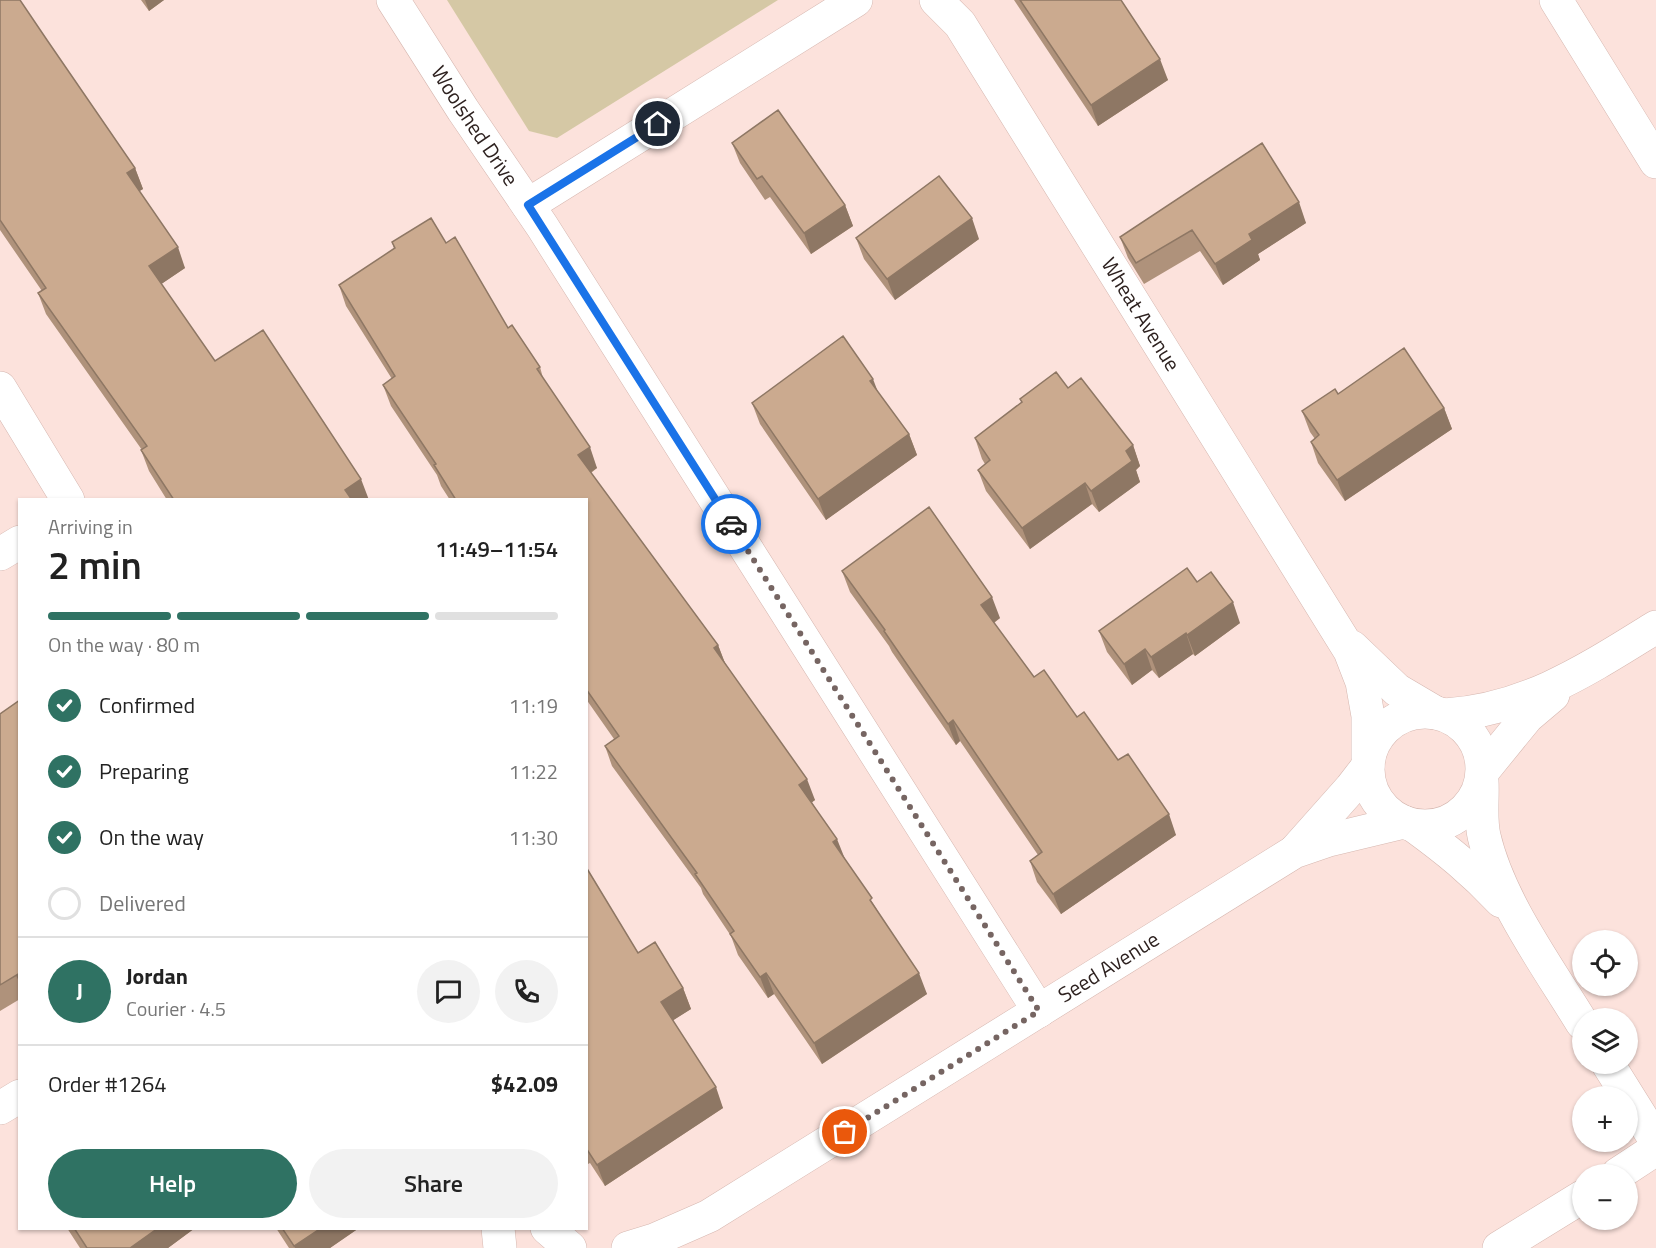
<!DOCTYPE html>
<html lang="en">
<head>
<meta charset="utf-8">
<style>
  :root { --surface:#fff; --page:#f2f2f2; --text:#222; --muted:#767676; --line:#e0e0e0; --accent:#2f7263 }
  body { margin:0; font-family:"Titillium Web",sans-serif; background:var(--page); color:var(--text); height:100vh; display:flex; flex-direction:column; font-size:22px; white-space:nowrap }
  * { box-sizing:border-box; margin:0 }
  p { font-size:20px; color:var(--muted) }
  .icon { flex:none; width:33px; height:33px; fill:none; stroke:currentColor; stroke-width:2; stroke-linecap:round; stroke-linejoin:round }
  .map { position:relative; flex:1; overflow:hidden }
  .side { position:absolute; left:18px; top:498px; width:570px; height:732px; display:flex; flex-direction:column; background:var(--surface); border-radius:0px; box-shadow:0 2px 4px #0004 }
  .side>* { flex:none }
  .fabs { position:absolute; left:1572px; top:930px; display:grid; gap:12px }
  .fabs a { display:grid; place-items:center; width:66px; height:66px; border-radius:50%; background:var(--surface); box-shadow:0 2px 4px #0004; font-size:30px }
  .pin { position:absolute; display:grid; place-items:center; width:51px; height:51px; color:#fff; margin:-26px; border:3px solid #fff; border-radius:50%; box-shadow:0 2px 6px #0007 }
  .courier { position:absolute; display:grid; place-items:center; width:60px; height:60px; margin:-30px; border:4px solid #1a73e8; border-radius:50%; background:#fff; color:#222; box-shadow:0 2px 8px #0007 }
  .head em { font-style:normal; font-weight:600 }
  .head div { display:flex; flex-direction:column-reverse }
  .head { display:flex; align-items:center; justify-content:space-between; height:102px; padding:0 30px }
  h1 { font-size:39px; font-weight:600; line-height:45px }
  .bar { display:grid; grid-template-columns:repeat(4,1fr); gap:9px 6px; align-content:center; height:72px; padding:0 30px }
  .bar i { height:8px; border-radius:4px; background:var(--line) }
  .bar .on { background:var(--accent) }
  .bar p { grid-column:span 4 }
  .line { display:flex; align-items:center; gap:15px; padding:0 30px; border-top:2px solid var(--line) }
  .line div { flex:1 }
  .round { display:grid; place-items:center; flex:none; width:63px; height:63px; border-radius:32px; background:var(--page) }
  ol { padding:0 30px; list-style:none }
  li { display:flex; align-items:center; gap:18px; height:66px }
  li p { margin-inline-start:auto }
  li .icon { padding:6px; border-radius:50%; background:var(--accent); color:#fff; stroke-width:4 }
  li:last-child { color:var(--muted) }
  li i { width:33px; height:33px; border:3px solid var(--line); border-radius:50% }
  .action { display:flex; gap:12px; margin-top:auto; padding:12px 30px }
  .action a { flex:1; height:69px; border-radius:36px; background:var(--accent); color:#fff; font-size:24px; font-weight:600; line-height:69px; text-align:center }
  .action a+a { background:var(--page); color:var(--text) }
  .map>svg:first-child { display:block }
  .green { fill:#d5c8a5 }
  .lines { fill:none; stroke-linecap:round; stroke-linejoin:round }
  .street-casing { stroke:#d6b7b0; stroke-width:34 }
  .street { stroke:#fff; stroke-width:33 }
  .wall { fill:#af927b }
  .shaded-wall { fill:#8e7764 }
  .building { fill:#cbaa8f; stroke:#8e7764; stroke-width:1.5 }
  .done { stroke:#766562; stroke-width:6; stroke-dasharray:0 10.8 }
  .route { stroke:#1a73e8; stroke-width:8 }
  .labels { text-anchor:middle; stroke-width:4.5; stroke-linejoin:round; paint-order:stroke }
  .street-label { font-size:21px; fill:#2e2220; stroke:#fbf4f2 }
</style>
</head>
<body>
<div class="map">
<svg width="1656" height="1248" viewBox="0 0 1656 1248">
  <rect width="100%" height="100%" fill="#fce2dc"/>
  <path class="green" d="M447 0H778L557 138 529 131Z"/>
  <g class="lines">
    <g class="street-casing">
      <g id="street">
        <path id="s1" d="M393 0 463 110 542 226 1039 1011"/>
        <path id="s2" d="M936 0 960 24 1350 651 1362 682 1368 716V758"/>
        <path d="M1556 0 1656 162"/>
        <path d="M528 205 856 0"/>
        <path d="M0 388 68 500"/>
        <path d="M0 554 20 542"/>
        <path d="M1352 647 1397 690 1436 713"/>
        <circle cx="1425" cy="769" r="57"/>
        <path d="M1445 715C1527 710 1588 669 1656 627"/>
        <path d="M1483 771 1527 717 1553 695"/>
        <path d="M1482 781C1483 798 1480 819 1484 836 1499 901 1548 967 1582 1023"/>
        <path d="M1414 826C1447 850 1473 871 1501 901"/>
        <path d="M1295 851 1351 788 1368 766"/>
        <path d="M1608 1064 1656 1141"/>
        <path d="M0 1108 20 1096"/>
        <path d="M1618 1174 1656 1149"/>
        <path d="M498 1228 500 1248"/>
        <path d="M547 1228 570 1248"/>
        <path id="s3" d="M628 1248 654 1240 709 1216 1294 852 1329 840 1404 822"/>
        <path d="M1499 1248 1582 1197"/>
      </g>
    </g>
    <use href="#street" class="street"/>
  </g>
  <path class="wall" d="M0 0 47 40 135 168 143 189 139 191 185 268 161 284 215 361 369 500H167L149 471 141 450H142L46 314 38 293 42 291 0 230Z
    M141 0H164L149 11Z
    M1014 0H1121L1168 80 1098 126Z
    M732 143 845 205 853 226 811 254 770 197 765 200 740 163Z
    M1262 143 1306 223 1258 254 1260 260 1223 285 1200 251 1144 284 1128 258 1120 237Z
    M856 238 979 239 895 300 864 259Z
    M392 242 446 243 508 328 540 367 543 378 597 468 591 473 718 645 725 663 815 800 812 802 844 858 876 908 927 994 822 1064 774 994 768 998 738 955 731 936 703 894 701 888 612 766 605 746 614 739 586 699V500H450L441 486 437 475 391 406 383 385 392 379 346 306 339 285 394 249Z
    M1068 388 1133 445 1140 466 1136 470 1140 482 1099 512 1092 504 1030 549 986 491 978 470 985 464 982 459 975 438 1022 402 1020 399Z
    M879 394 909 434 917 455 826 520 760 424 752 403Z
    M1338 394 1444 408 1452 429 1345 501 1318 463 1311 442 1315 439 1310 432 1302 411Z
    M842 571 1000 618 994 623 1034 677 1077 717 1118 760 1176 835 1061 914 1037 882 1030 861 1038 855 960 741 956 745 892 652 889 646 850 592Z
    M1240 623 1195 656 1193 654 1159 678 1152 670 1132 685 1107 652 1099 631Z
    M20 700V999L0 1011V714Z
    M586 867 638 953 683 988 691 1009 673 1020 723 1108 605 1186 590 1163 586 1165Z
    M67 1228H195L168 1248H80Z
    M276 1228H359L330 1248H289Z"/>
  <path class="shaded-wall" d="M145 0H164L149 11Z
    M1160 59 1168 80 1098 126 1091 105Z
    M135 168 143 189 135 194 127 173Z
    M1299 202 1306 223 1258 254 1260 260 1223 285 1215 264 1249 234Z
    M845 205 853 226 811 254 804 233Z
    M972 218 979 239 895 300 887 279Z
    M178 247 185 268 157 287 149 266Z
    M873 379 881 400 870 381Z
    M1444 408 1452 429 1345 501 1337 480Z
    M909 434 917 455 826 520 818 499Z
    M1133 445 1140 466 1136 470 1140 482 1099 512 1091 491 1126 451Z
    M590 447 597 468 585 476 578 455Z
    M361 479 369 500H349L345 490Z
    M1085 483 1092 504 1030 549 1022 528Z
    M992 597 1000 618 989 626 981 605Z
    M1233 602 1240 623 1195 656 1187 635Z
    M1186 633 1193 654 1159 678 1151 657Z
    M718 645 726 666 714 648Z
    M1145 649 1152 670 1132 685 1124 664Z
    M953 720 960 741 956 745 948 724Z
    M807 779 815 800 807 806 799 785Z
    M1169 814 1176 835 1061 914 1053 894Z
    M837 839 845 859 833 842Z
    M20 973V984L16 975Z
    M766 973 774 994 768 998 760 977Z
    M919 973 927 994 822 1064 814 1043Z
    M683 988 691 1009 669 1023 661 1002Z
    M716 1087 723 1108 605 1186 597 1165Z
    M158 1228H195L168 1248H130Z
    M321 1228H359L330 1248H295L294 1246Z"/>
  <path class="building" d="M0 0H20L47 40 135 168 127 173 178 247 149 266 215 361 263 330 361 479 345 490 352 500H174L141 450 147 446 38 293 46 288 0 220Z
    M1020 0H1121L1160 59 1091 105Z
    M778 110 845 205 804 233 762 176 757 179 732 143Z
    M1262 143 1299 202 1249 234 1252 240 1215 264 1192 230 1136 263 1120 237Z
    M939 176 972 218 887 279 856 238Z
    M431 218 446 243 455 237 508 328 512 325 540 367 537 369 590 447 578 455 718 645 714 648 807 779 799 785 837 839 833 842 872 898 870 900 919 973 814 1043 766 973 760 977 730 934 734 931 695 874 697 873 605 746 619 736 586 689V500H456L434 465 436 464 383 385 395 376 339 285 395 248 392 242Z
    M843 336 873 379 870 381 909 434 818 499 752 403Z
    M1404 348 1444 408 1337 480 1311 442 1319 435 1302 411 1335 389 1338 394Z
    M1056 372 1068 388 1081 378 1133 445 1126 451 1132 461 1091 491 1085 483 1022 528 978 470 990 460 975 438 1022 402 1020 399Z
    M929 507 992 597 981 605 1034 677 1044 670 1077 717 1084 712 1118 760 1128 754 1169 814 1053 894 1030 861 1042 852 953 720 948 724 884 631 885 630 842 571Z
    M1187 568 1197 582 1211 572 1233 602 1187 635 1186 633 1151 657 1145 649 1124 664 1099 631Z
    M20 700V973L0 985V714Z
    M586 867 638 953 655 942 683 988 661 1002 716 1087 597 1165 586 1148Z
    M74 1228H158L130 1248H87Z
    M282 1228H321L294 1246Z"/>
  <g class="lines">
    <path class="done" d="M731 524 1039 1011 845 1132"/>
    <path class="route" d="M658 124 528 205 731 524"/>
  </g>
  <g class="labels">
    <g class="street-label">
      <text dy="7" stroke="none"><textPath href="#s1" startOffset="150">Woolshed Drive</textPath></text>
      <text dy="7" stroke="none"><textPath href="#s2" startOffset="376">Wheat Avenue</textPath></text>
      <text dy="7" stroke="none"><textPath href="#s3" startOffset="558">Seed Avenue</textPath></text>
    </g>
  </g>
</svg>
<div class="fabs">
<a><svg class="icon" aria-label="locate" viewBox="0 0 24 24"><circle cx="12" cy="12" r="6"/><path d="M12 2v4M12 18v4M2 12h4M18 12h4"/></svg></a>
<a><svg class="icon" aria-label="layers" viewBox="0 0 24 24"><path d="M12 4l9 5-9 5-9-5zM3 14l9 5 9-5"/></svg></a>
<a>+</a>
<a>−</a>
</div>
<div class="pin" style="left:845px;top:1132px;background:#ea580c"><svg class="icon" aria-label="bag" viewBox="0 0 24 24"><path d="M5 8h14l-1 12H6zM9 8a3 3 0 0 1 6 0"/></svg></div>
<div class="pin" style="left:658px;top:124px;background:#1f2937"><svg class="icon" aria-label="home" viewBox="0 0 24 24"><path d="M3 11l9-7 9 7M6 9v11h12V9"/></svg></div>
<div class="courier" style="left:731px;top:524px"><svg class="icon" aria-label="car" viewBox="0 0 24 24"><path d="M5 17H2v-5l4-1 3-4h7l3 4 3 1v5h-3M9 17h6M6 11h13"/><circle cx="7" cy="17" r="2"/><circle cx="17" cy="17" r="2"/></svg></div>
<section class="side">
<div class="head"><div><h1>2 min</h1><p>Arriving in</p></div><em>11:49–11:54</em></div>
<div class="bar"><i class="on"></i><i class="on"></i><i class="on"></i><i></i><p>On the way · 80 m</p></div>
<ol>
<li><svg class="icon" aria-label="check" viewBox="0 0 24 24"><path d="M5 12l5 5 9-10"/></svg>Confirmed<p>11:19</p></li>
<li><svg class="icon" aria-label="check" viewBox="0 0 24 24"><path d="M5 12l5 5 9-10"/></svg>Preparing<p>11:22</p></li>
<li><svg class="icon" aria-label="check" viewBox="0 0 24 24"><path d="M5 12l5 5 9-10"/></svg>On the way<p>11:30</p></li>
<li><i></i>Delivered</li>
</ol>
<div class="line" style="height:108px"><b class="round" style="background:var(--accent);color:#fff">J</b><div><b>Jordan</b><p>Courier · 4.5</p></div><a class="round"><svg class="icon" aria-label="chat" viewBox="0 0 24 24"><path d="M4 5h16v11H9l-5 4z"/></svg></a><a class="round"><svg class="icon" aria-label="phone" viewBox="0 0 24 24"><path d="M5 4h4l2 5-3 2q2 4 5 5l2-3 5 2v4C11 20 4 13 5 4z"/></svg></a></div>
<div class="line" style="height:78px"><div>Order #1264</div><b>$42.09</b></div>
<div class="action"><a>Help</a><a>Share</a></div>
</section>
</div>
</body>
</html>
